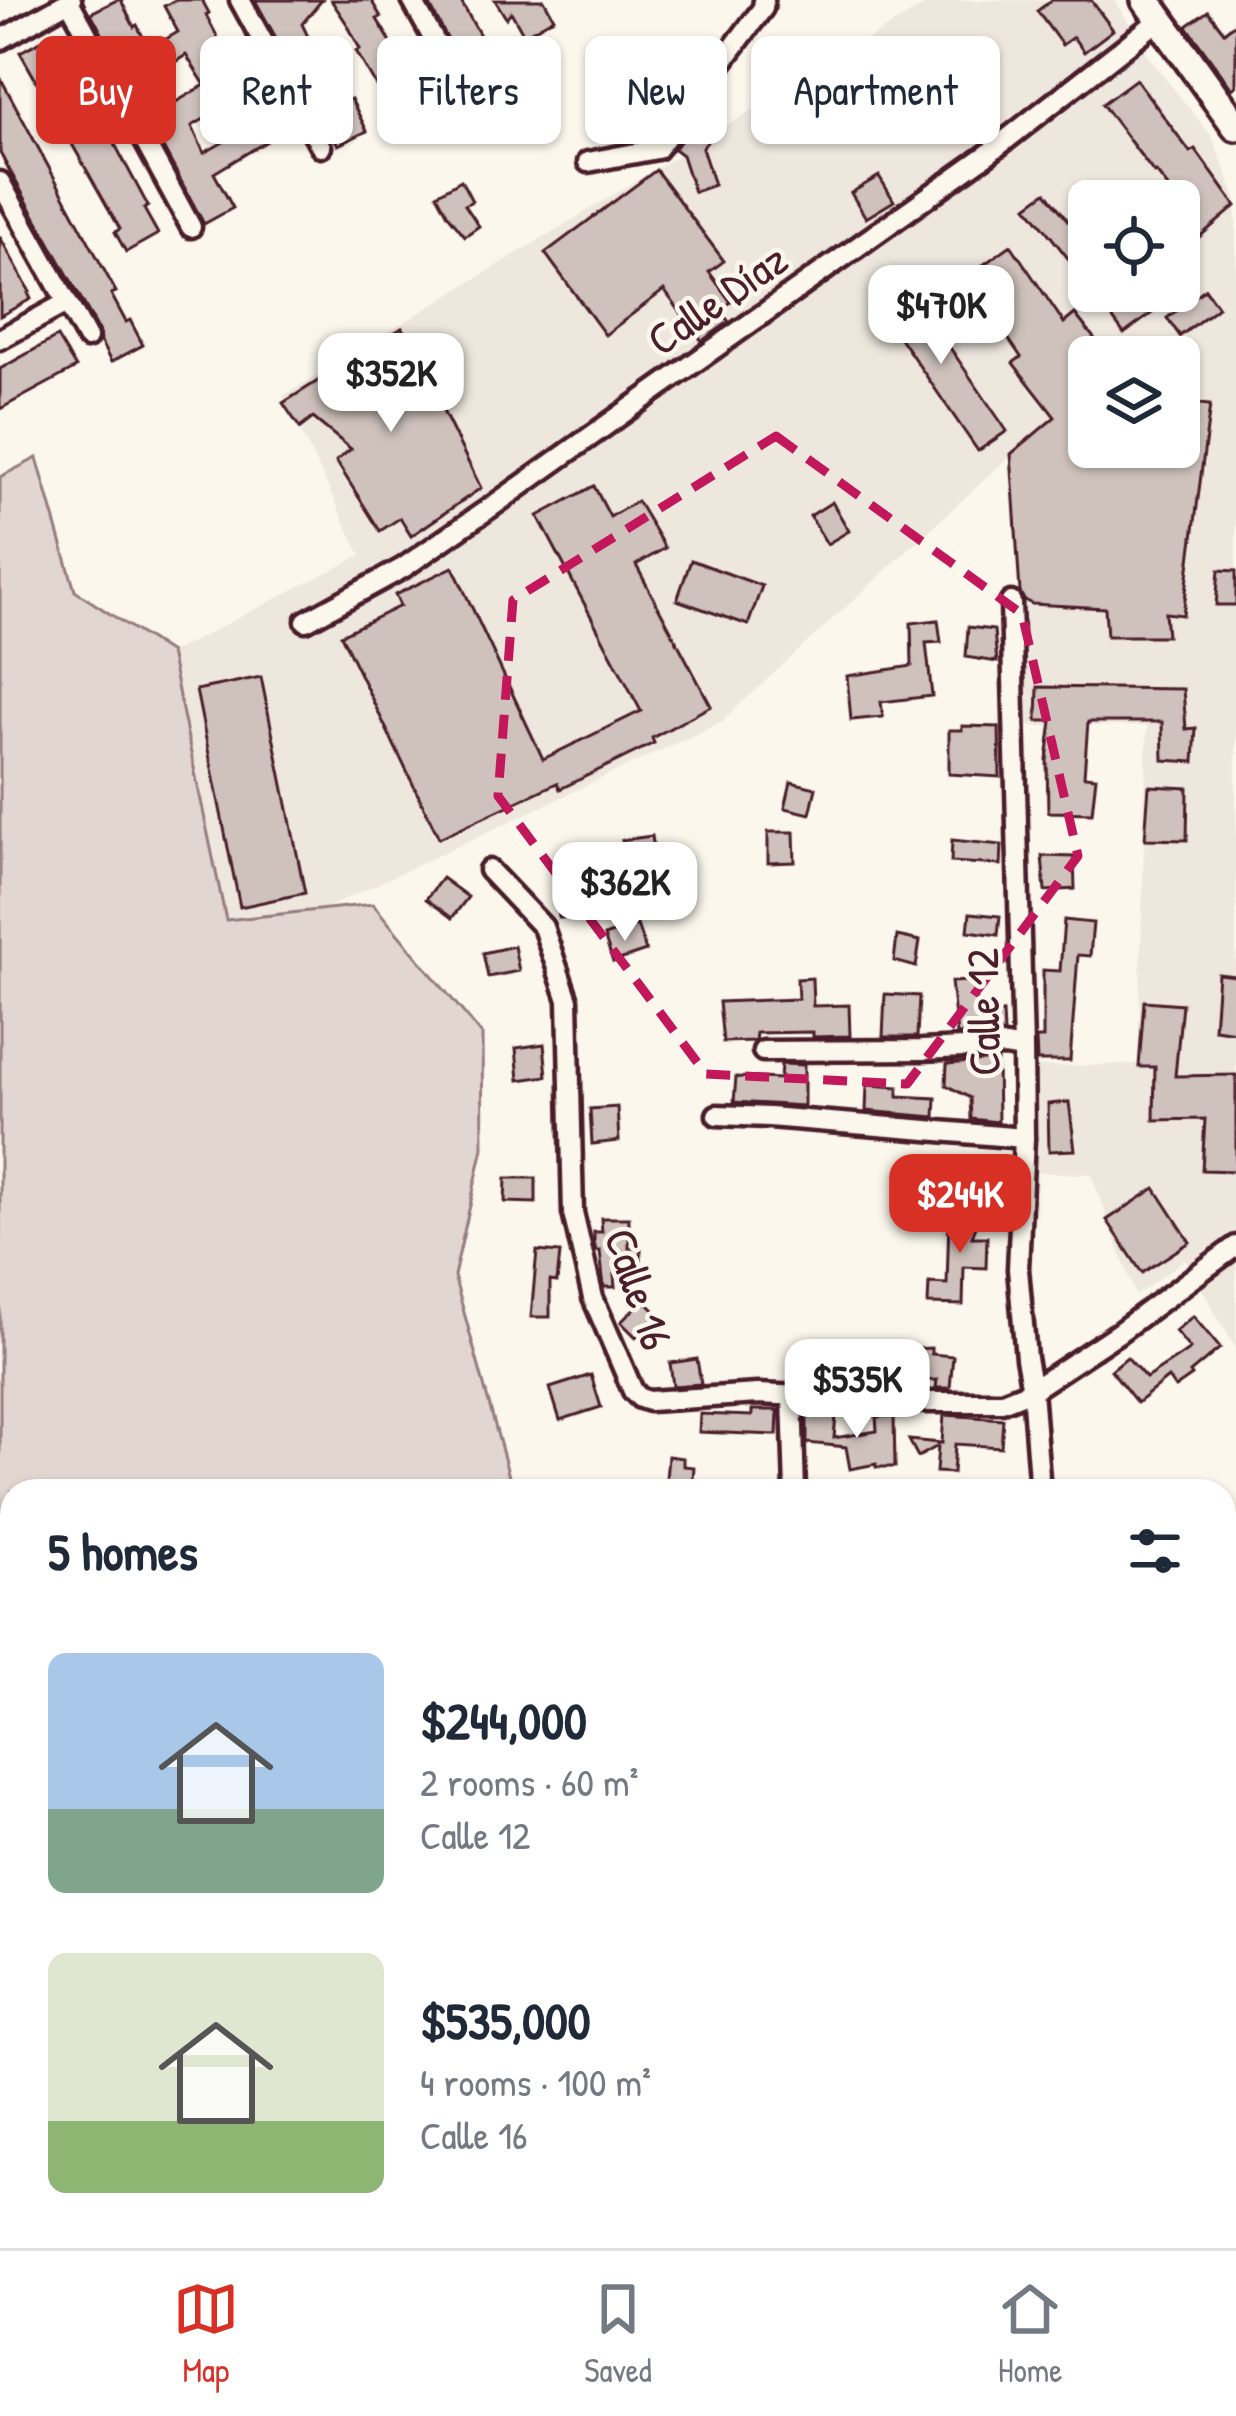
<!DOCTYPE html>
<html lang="en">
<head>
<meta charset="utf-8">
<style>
	body { margin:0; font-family:"Patrick Hand",sans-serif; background:#f6f6f7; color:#1f2937; height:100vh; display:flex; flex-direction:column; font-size:45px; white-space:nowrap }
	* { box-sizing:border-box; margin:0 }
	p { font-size:39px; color:#747a83 }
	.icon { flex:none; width:66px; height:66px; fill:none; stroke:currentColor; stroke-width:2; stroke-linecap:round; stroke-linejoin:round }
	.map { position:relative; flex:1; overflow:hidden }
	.sheet { position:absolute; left:0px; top:1479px; width:1236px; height:771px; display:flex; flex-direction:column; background:#fff; border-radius:36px 36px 0 0; box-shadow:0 3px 9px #0004 }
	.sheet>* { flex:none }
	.guide { position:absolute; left:36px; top:36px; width:1164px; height:108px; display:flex; gap:24px }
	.buttons { position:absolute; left:1068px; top:180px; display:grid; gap:24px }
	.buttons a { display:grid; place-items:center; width:132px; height:132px; border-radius:18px; background:#fff; box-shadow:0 3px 9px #0004; font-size:60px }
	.price { position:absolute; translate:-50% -102px; padding:0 27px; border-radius:24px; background:#fff; color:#222; font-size:39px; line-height:78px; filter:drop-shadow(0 3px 6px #0008) }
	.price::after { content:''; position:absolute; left:50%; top:72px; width:36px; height:27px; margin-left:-18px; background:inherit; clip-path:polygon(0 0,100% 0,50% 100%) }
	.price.current { background:#d93025; color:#fff }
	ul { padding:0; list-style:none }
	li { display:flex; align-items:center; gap:36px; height:300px; padding:0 48px }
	li span { display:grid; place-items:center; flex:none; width:336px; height:240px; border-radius:18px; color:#555 }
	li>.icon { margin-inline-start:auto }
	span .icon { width:144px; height:144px; fill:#fffc; stroke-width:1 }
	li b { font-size:51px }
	h2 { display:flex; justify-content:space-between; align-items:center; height:144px; padding:0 48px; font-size:51px }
	.tag { padding:0 42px; border-radius:18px; background:#fff; box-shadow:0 3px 9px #0004; font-size:42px; line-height:108px }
	.tag.current { background:#d93025; color:#fff }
	.tab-bar { display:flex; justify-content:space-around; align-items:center; height:168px; border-top:3px solid #e0e1e3; background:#fff; font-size:33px; color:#747a83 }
	.tab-bar a { display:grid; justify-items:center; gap:6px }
	.tab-bar .current { color:#d93025 }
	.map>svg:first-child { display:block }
	.built { fill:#eee7de; fill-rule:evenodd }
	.green { fill:#e2d7d0; stroke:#967b7e; stroke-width:3 }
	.building { fill:#cfc2bc; stroke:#4a1f2b; stroke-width:3; fill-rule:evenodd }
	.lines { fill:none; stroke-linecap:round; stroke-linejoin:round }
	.lane-casing { stroke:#4a1f2b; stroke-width:18 }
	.street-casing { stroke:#4a1f2b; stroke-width:27 }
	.secondary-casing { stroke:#4a1f2b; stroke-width:36 }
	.lane { stroke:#fbf7ec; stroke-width:9 }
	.street { stroke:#fbf7ec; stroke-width:18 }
	.secondary { stroke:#fbf7ec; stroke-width:27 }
	.marked { fill:none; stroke:#c2185b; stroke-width:9; stroke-dasharray:24 15; stroke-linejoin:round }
	.labels { text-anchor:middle; stroke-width:9; stroke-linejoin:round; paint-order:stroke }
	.street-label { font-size:45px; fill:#4a1f2b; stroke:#fbf7ec }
</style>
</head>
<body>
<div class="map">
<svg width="1236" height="2248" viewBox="0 0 1236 2248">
	<rect width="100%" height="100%" fill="#fbf7ec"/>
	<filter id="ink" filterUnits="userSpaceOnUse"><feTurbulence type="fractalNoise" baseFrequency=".00833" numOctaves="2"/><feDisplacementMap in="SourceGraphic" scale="24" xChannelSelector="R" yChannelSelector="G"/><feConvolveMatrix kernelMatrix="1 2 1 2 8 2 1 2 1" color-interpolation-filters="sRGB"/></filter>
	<g filter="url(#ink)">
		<!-- built -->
		<path class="built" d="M 933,0 L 1115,0 L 1150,59 L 1213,138 L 1236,197 L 1236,1349 L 1185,1259 L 1136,1296 L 1091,1174 L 1033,1172 L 1032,1067 L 1138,1064 L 1147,726 L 1026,726 L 1011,455 L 721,722 L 322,910 L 226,920 L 170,653 L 361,555 L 283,396 ZM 1089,201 L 1179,201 L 1179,291 L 1089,291 ZM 1089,357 L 1179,357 L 1179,447 L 1089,447 Z"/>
		<!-- green -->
		<path class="green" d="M 37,458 L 75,591 L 170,653 L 226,920 L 373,904 L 482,1035 L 483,1148 L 454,1276 L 513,1491 L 12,1491 L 12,2238 L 672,2238 L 669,2248 L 0,2248 L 0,477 Z"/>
		<!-- building -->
		<g class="building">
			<path d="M 117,0 L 121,0 L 134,27 L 137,25 L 149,49 L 178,32 L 164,6 L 175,0 L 202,0 L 209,13 L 206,15 L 219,40 L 215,43 L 258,112 L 251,117 L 267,141 L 214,173 L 233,208 L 204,224 L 91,13 ZM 186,55 L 205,85 L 176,102 L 161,71 ZM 218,111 L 234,136 L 204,153 L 192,126 Z"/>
			<path d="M 255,0 L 322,0 L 302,24 L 318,58 L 321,56 L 331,74 L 329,75 L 343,102 L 351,99 L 367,131 L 338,145 L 334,138 L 332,139 Z"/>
			<path d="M 331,0 L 371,0 L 381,17 L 377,19 L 422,93 L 390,110 L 356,51 L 360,49 L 347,24 Z"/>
			<path d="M 427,0 L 460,0 L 491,55 L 464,71 Z"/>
			<path d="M 495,0 L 544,0 L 554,18 L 524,35 L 511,12 L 506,18 Z"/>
			<path d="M 1052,0 L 1091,0 L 1113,30 L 1084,52 L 1073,37 L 1062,45 L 1037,11 Z"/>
			<path d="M 1208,11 L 1224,32 L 1236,22 L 1236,86 L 1232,89 L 1187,26 Z"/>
			<path d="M 52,35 L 110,135 L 148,206 L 144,209 L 158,234 L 126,252 L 115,232 L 120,229 L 20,52 Z"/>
			<path d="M 674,56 L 691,68 L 667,101 L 650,90 Z"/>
			<path d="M 0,77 L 116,292 L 111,294 L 126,322 L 130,320 L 143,345 L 111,362 L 100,341 L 99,331 L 0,153 Z"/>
			<path d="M 1136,79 L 1190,152 L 1195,149 L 1236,206 L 1198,238 L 1182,216 L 1187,212 L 1156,172 L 1154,173 L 1102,104 Z"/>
			<path d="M 700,117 L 716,131 L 702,148 L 714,185 L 694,192 L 682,155 L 674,149 Z"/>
			<path d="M 656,170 L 724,261 L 709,272 L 731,302 L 720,310 L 729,322 L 702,341 L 664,290 L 605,335 L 545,253 Z"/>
			<path d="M 879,176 L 894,201 L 866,218 L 851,193 Z"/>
			<path d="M 461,180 L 472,201 L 465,205 L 479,226 L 465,236 L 448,215 L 437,194 Z"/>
			<path d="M 1046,192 L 1089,248 L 1089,285 L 1027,206 Z"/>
			<path d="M 0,237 L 30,292 L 28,293 L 31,299 L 0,316 Z"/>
			<path d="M 1011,245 L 1064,323 L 1075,314 L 1109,357 L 1089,357 L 1089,447 L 1179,447 L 1179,417 L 1183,414 L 1179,402 L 1210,405 L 1183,615 L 1165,613 L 1167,636 L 1107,636 L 1105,608 L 1032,604 L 1024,600 L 1020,592 L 1011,454 L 1055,417 L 1013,363 L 1021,357 L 966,277 Z"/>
			<path d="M 905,282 L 1007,431 L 978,451 L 876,303 Z"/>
			<path d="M 1205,289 L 1218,307 L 1180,336 L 1167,318 Z"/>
			<path d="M 1093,291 L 1153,291 L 1163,305 L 1124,334 Z"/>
			<path d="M 402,328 L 481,488 L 411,536 L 400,518 L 380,531 L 336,461 L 351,449 L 313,418 L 300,428 L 283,403 Z"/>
			<path d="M 57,337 L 76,368 L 0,409 L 0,369 Z"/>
			<path d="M 594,486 L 610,517 L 637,501 L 665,548 L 636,565 L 711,706 L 652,738 L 654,743 L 560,789 L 557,783 L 439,838 L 341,635 L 400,606 L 395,595 L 453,567 L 543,759 L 641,711 L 538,516 Z"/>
			<path d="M 832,502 L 849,531 L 827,544 L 810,516 Z"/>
			<path d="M 691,560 L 762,586 L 748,625 L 677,600 Z"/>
			<path d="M 1219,570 L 1236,571 L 1236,605 L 1216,605 Z"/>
			<path d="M 938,620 L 941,642 L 926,643 L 932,696 L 881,702 L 883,717 L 851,720 L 847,676 L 912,666 L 911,623 Z"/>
			<path d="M 968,627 L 994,630 L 997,662 L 966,657 Z"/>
			<path d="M 261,677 L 305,893 L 240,907 L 196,690 Z"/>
			<path d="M 1038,687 L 1183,689 L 1186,729 L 1196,728 L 1194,762 L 1163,760 L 1162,722 L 1088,722 L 1084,776 L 1096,777 L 1092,813 L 1048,812 L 1047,760 L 1052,721 L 1037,721 Z"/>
			<path d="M 962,726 L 999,727 L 1000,777 L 949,774 L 949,730 L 962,730 Z"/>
			<path d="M 791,782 L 816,788 L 810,814 L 785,808 Z"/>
			<path d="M 1149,786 L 1188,788 L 1187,840 L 1145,839 Z"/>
			<path d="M 768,832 L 794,832 L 795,862 L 768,863 Z"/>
			<path d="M 652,836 L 656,864 L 626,868 L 622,840 Z"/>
			<path d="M 952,840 L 1002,845 L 1001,865 L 951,862 Z"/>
			<path d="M 1042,856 L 1074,857 L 1075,889 L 1045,891 Z"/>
			<path d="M 442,878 L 468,897 L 452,918 L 426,899 Z"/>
			<path d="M 596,880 L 599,914 L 559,918 L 556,884 Z"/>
			<path d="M 970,913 L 1000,916 L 998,935 L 968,931 Z"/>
			<path d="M 1064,920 L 1093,923 L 1090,956 L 1078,955 L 1070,1061 L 1037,1061 L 1036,1038 L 1043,1038 L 1043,970 L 1060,971 Z"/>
			<path d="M 637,925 L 646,951 L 613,962 L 604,936 Z"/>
			<path d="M 897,936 L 920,941 L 916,967 L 894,961 Z"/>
			<path d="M 514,946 L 519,971 L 488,977 L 483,953 Z"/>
			<path d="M 1218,974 L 1236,976 L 1236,1032 L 1214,1029 Z"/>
			<path d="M 812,978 L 813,1006 L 849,1005 L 850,1036 L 813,1037 L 813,1032 L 756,1033 L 755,1041 L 723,1042 L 719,1002 L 798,999 L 797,979 Z"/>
			<path d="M 971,981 L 980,1015 L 1003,1013 L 1004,1033 L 957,1035 L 951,982 Z"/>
			<path d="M 885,994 L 919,996 L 917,1037 L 883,1037 Z"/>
			<path d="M 1144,1001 L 1182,1004 L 1175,1076 L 1236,1075 L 1236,1171 L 1202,1170 L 1205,1119 L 1154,1120 L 1155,1067 L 1139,1067 Z"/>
			<path d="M 544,1044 L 547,1076 L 519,1080 L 516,1048 Z"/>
			<path d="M 997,1060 L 998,1122 L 971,1119 L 970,1098 L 946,1085 L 947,1064 Z"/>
			<path d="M 781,1064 L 804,1065 L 804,1106 L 734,1102 L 736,1077 L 780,1079 Z"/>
			<path d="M 867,1085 L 898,1087 L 898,1096 L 936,1098 L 935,1117 L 866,1111 Z"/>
			<path d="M 1069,1102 L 1075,1150 L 1049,1151 L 1048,1104 Z"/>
			<path d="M 617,1107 L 619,1141 L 592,1144 L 590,1109 Z"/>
			<path d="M 506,1178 L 536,1178 L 536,1203 L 505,1202 Z"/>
			<path d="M 1155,1188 L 1190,1242 L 1142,1273 L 1107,1220 Z"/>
			<path d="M 955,1203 L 981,1213 L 972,1237 L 987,1237 L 986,1268 L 964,1267 L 963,1305 L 928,1304 L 929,1283 L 947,1284 L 949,1219 Z"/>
			<path d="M 601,1218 L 629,1218 L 629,1248 L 641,1248 L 641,1275 L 614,1275 L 615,1287 L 604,1287 L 600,1251 L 596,1251 L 594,1242 L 594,1232 L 602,1232 Z"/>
			<path d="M 537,1251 L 560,1253 L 557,1282 L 550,1281 L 550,1317 L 531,1317 Z"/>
			<path d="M 641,1302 L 646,1302 L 658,1314 L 636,1337 L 621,1322 Z"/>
			<path d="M 1193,1316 L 1220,1348 L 1190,1373 L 1192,1376 L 1175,1388 L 1168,1378 L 1137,1403 L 1111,1370 L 1127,1357 L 1146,1378 L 1180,1356 L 1190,1349 L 1175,1331 Z"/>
			<path d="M 931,1348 L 931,1354 L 953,1356 L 950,1388 L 936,1388 L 937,1380 L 914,1381 L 913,1349 Z"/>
			<path d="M 697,1359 L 701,1384 L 673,1386 L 670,1363 Z"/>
			<path d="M 591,1375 L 601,1407 L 560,1420 L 550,1388 Z"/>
			<path d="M 752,1410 L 778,1410 L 777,1435 L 699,1432 L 700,1414 L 752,1416 Z"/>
			<path d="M 807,1413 L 836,1416 L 834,1438 L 877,1431 L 876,1417 L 894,1416 L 895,1467 L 876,1467 L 876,1464 L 850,1469 L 846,1447 L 807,1443 Z"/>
			<path d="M 944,1415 L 1003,1419 L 1001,1447 L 955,1444 L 953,1473 L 936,1472 L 938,1446 L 918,1457 L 909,1440 L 942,1443 Z"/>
			<path d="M 668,1456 L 683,1458 L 683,1466 L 694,1467 L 692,1491 L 665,1491 Z"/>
		</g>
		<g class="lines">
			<defs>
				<g id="lane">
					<path d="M 1224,1985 L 1236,1984"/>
					<path d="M 1058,2248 L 1059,2238"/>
				</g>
				<g id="street">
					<path d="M 240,0 L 321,147"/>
					<path d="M 412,0 L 451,71"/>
					<path d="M 69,1 L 191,227"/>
					<path d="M 0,40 L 71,0"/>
					<path d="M 588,162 L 657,149 L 763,8 L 764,0"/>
					<path d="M 0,182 L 87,338"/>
					<path d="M 0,339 L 66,303"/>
					<path d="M 1011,602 L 1023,1049 L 1024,1138 L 1018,1269 L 1026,1358 L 1032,1390 L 1040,1491"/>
					<path d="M 306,621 L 403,568 L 494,505 L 988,154 L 1159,20"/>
					<path d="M 489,870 L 543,927 L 568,1000 L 573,1213 L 593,1298 L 633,1391 L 640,1398 L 649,1401 L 758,1394 L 930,1402 L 1002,1402 L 1032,1390 L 1118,1333 L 1236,1246"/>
					<path d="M 763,1051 L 922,1050 L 1005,1046 L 1023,1049"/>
					<path d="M 717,1115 L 769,1117 L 1024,1138"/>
					<path d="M 792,1396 L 795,1491"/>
					<path d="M 1018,2238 L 1027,2238"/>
					<path d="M 1112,2238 L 1120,2248"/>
					<path d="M 825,2248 L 826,2238"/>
				</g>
				<path id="secondary" d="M 1146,0 L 1236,126"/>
			</defs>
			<!-- lane casing -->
			<use href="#lane" class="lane-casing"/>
			<!-- street casing -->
			<use href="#street" class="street-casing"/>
			<!-- secondary casing -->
			<use href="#secondary" class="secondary-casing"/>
			<!-- lane -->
			<use href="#lane" class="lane"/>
			<!-- street -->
			<use href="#street" class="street"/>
			<!-- secondary -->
			<use href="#secondary" class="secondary"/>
		</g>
	</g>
	<!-- marked area -->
	<path class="marked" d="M 776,436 L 1022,614 L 1078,856 L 907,1084 L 706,1074 L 498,796 L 513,600 Z"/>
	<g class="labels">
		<!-- street labels -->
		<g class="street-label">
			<text transform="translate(717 299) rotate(-35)" y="16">Calle Díaz</text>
			<text transform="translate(983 1012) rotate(-91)" y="16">Calle 12</text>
			<text transform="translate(639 1289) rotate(71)" y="16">Calle 16</text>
		</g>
	</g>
</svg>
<div class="buttons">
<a><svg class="icon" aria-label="locate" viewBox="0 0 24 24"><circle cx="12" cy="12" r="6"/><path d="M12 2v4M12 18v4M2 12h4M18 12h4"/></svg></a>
<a><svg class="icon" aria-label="layers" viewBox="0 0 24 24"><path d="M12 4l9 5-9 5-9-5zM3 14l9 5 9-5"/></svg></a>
</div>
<b class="price" style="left:941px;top:367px">$470K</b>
<b class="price" style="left:391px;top:435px">$352K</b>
<b class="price" style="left:625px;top:944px">$362K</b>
<b class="price current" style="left:960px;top:1256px">$244K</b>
<b class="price" style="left:857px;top:1441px">$535K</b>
<div class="guide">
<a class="tag current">Buy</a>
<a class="tag">Rent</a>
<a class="tag">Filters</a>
<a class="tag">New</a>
<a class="tag">Apartment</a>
</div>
<section class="sheet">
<h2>5 homes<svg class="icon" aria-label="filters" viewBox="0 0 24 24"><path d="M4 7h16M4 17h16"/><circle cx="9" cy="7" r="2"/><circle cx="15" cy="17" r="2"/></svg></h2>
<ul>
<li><span style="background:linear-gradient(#a9c7e8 65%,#7fa58c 0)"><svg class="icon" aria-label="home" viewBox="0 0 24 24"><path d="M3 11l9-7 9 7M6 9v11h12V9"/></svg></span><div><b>$244,000</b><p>2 rooms · 60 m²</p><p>Calle 12</p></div></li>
<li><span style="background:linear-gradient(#dfe7d0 70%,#8fb573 0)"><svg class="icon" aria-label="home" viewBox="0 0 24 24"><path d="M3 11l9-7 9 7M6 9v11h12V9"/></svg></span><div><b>$535,000</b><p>4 rooms · 100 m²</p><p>Calle 16</p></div></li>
</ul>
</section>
</div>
<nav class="tab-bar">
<a class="current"><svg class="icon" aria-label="map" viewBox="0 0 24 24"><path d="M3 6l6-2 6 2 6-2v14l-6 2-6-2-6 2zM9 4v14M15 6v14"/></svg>Map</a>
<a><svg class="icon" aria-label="saved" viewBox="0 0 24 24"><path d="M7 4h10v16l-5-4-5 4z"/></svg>Saved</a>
<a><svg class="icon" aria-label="home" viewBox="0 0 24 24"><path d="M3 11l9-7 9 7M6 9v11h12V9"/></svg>Home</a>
</nav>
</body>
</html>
